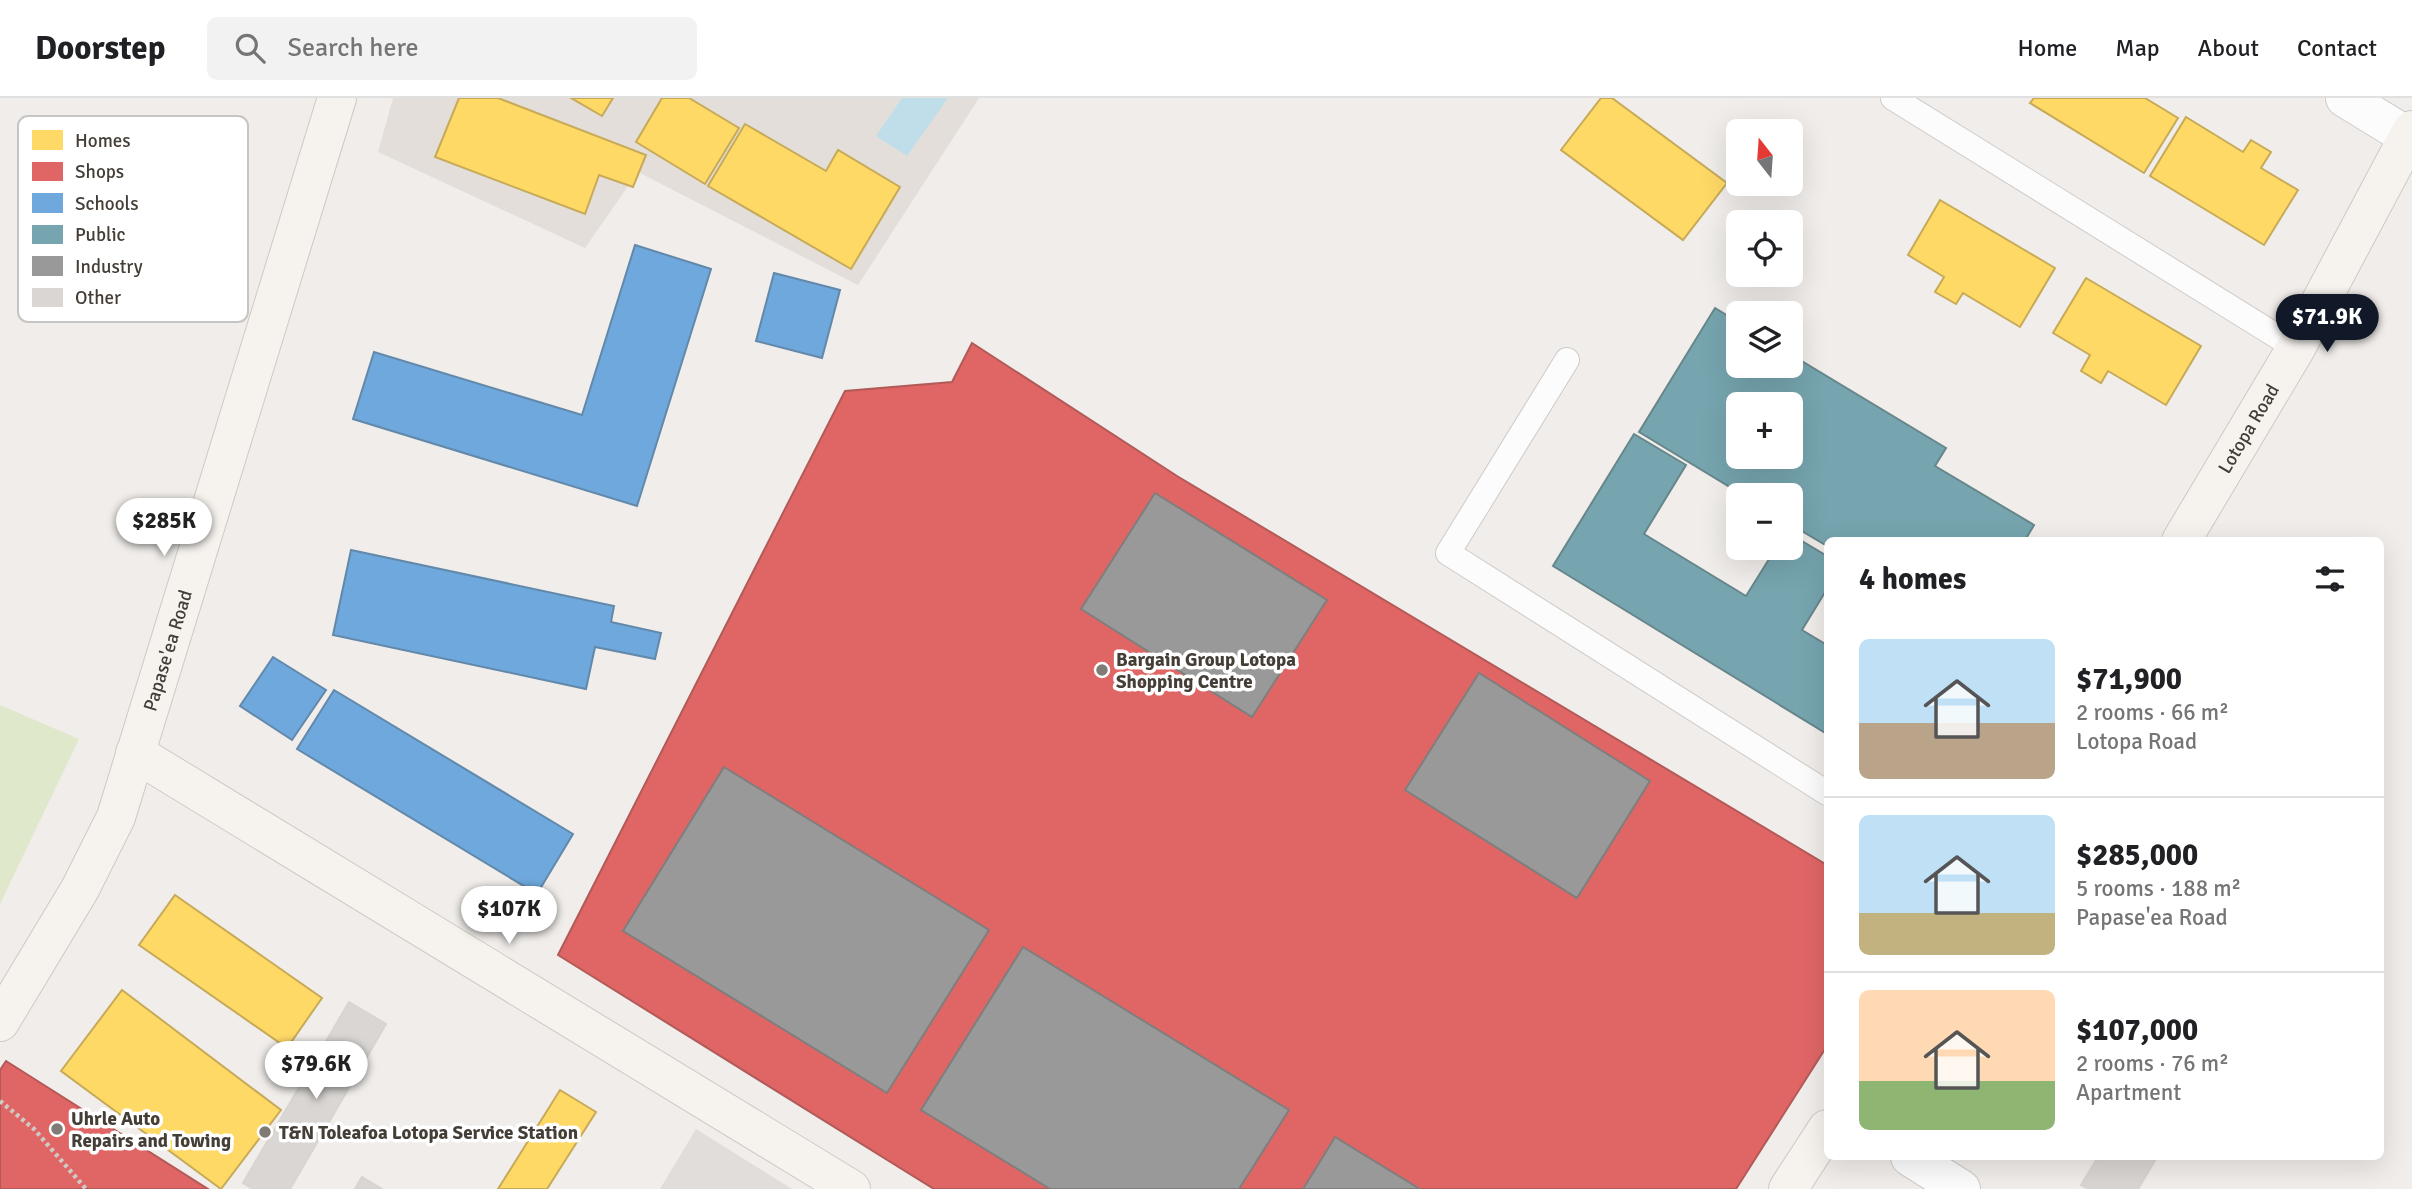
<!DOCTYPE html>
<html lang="en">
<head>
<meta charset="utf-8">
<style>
	body { margin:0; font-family:Signika,sans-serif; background:#f2f2f2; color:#202124; height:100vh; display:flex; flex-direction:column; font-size:26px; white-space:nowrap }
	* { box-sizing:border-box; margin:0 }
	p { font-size:23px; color:#757577 }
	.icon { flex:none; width:38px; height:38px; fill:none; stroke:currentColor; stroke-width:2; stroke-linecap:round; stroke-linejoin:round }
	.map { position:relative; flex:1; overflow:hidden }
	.details { position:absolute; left:1824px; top:439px; width:560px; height:623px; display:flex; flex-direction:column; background:#fff; border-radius:10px; box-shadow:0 7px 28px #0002 }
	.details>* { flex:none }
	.needle { width:46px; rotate:343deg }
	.buttons { position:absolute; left:1726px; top:21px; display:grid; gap:14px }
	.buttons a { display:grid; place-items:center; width:77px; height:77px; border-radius:10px; background:#fff; box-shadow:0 7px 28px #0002; font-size:35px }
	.price { position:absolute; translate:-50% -60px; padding:0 16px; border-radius:24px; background:#fff; color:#222; font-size:23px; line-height:46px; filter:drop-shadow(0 2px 4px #0008) }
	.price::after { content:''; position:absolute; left:50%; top:42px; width:21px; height:16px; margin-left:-10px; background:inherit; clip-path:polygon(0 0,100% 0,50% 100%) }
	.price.current { background:#111827; color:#fff }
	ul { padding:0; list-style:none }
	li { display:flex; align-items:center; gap:21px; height:175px; padding:0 35px }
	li+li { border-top:2px solid #e0e0e0 }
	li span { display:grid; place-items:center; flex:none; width:196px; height:140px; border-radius:10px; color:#555 }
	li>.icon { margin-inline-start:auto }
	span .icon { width:84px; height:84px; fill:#fffc; stroke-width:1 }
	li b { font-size:30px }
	h2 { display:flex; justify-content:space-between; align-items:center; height:84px; padding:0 35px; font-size:30px }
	header { display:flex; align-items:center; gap:42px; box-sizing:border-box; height:98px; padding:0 35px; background:#fff; border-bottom:2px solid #e0e0e0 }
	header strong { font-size:33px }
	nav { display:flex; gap:38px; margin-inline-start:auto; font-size:24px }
	.search { width:490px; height:63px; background:#f2f2f2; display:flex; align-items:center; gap:18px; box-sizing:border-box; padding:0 24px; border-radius:10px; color:#757577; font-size:26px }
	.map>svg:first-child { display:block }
	.residential { fill:#e3ded9 }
	.industrial { fill:#e1ddda }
	.green { fill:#e0e8cc }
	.water { fill:#bfdeea }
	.homes { fill:#ffd966; stroke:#c7aa58; stroke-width:2 }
	.shops { fill:#e06666; stroke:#b25a58; stroke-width:2 }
	.schools { fill:#6fa8dc; stroke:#6288aa; stroke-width:2 }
	.public { fill:#76a5af; stroke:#67868b; stroke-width:2; fill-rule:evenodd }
	.industry { fill:#999; stroke:#807e7c; stroke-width:2 }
	.building { fill:#d9d6d3; stroke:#d8d4d0; stroke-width:2 }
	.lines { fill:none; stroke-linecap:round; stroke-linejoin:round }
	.lane-casing { stroke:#cecbc8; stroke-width:26 }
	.street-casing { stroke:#cecbc8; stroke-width:40 }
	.secondary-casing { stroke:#cec9c2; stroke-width:40 }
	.path { stroke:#cecbc7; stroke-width:4.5; stroke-dasharray:3.5 3.5; stroke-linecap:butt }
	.lane { stroke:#fdfcfc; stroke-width:24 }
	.street { stroke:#fdfcfc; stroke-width:38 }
	.secondary { stroke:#f6f3ef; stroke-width:38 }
	.poi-dot { fill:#817b76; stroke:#fff; stroke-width:2.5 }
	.labels { text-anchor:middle; stroke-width:7; stroke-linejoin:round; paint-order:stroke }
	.street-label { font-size:19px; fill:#453e37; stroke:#fff }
	.poi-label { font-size:19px; font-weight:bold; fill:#453e37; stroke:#fff; text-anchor:start }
	.key { fill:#fff; stroke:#c7c5c3; stroke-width:2 }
	.key-label { font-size:19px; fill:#453e37 }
</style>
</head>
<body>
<header>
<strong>Doorstep</strong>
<div class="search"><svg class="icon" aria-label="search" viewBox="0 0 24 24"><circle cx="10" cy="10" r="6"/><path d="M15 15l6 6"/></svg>Search here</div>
<nav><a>Home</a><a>Map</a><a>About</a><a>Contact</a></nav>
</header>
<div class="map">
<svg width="2412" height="1091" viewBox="0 0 2412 1091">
	<rect width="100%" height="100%" fill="#f0edea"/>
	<!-- residential -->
	<path class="residential" d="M 393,0 L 979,0 L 858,187 L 638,74 L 585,150 L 378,54 Z"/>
	<!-- industrial -->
	<path class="industrial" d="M 696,1031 L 792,1091 L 660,1091 Z"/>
	<!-- green -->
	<path class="green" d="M 0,607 L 79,641 L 0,806 Z"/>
	<!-- water -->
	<path class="water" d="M 902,0 L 948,0 L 907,58 L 876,38 Z"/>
	<!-- homes -->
	<g class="homes">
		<path d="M 459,0 L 498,0 L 646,57 L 633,89 L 599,77 L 585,116 L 435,59 Z"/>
		<path d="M 571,0 L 613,0 L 602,18 Z"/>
		<path d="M 662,0 L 689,0 L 739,30 L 705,86 L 636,44 Z"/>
		<path d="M 1601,0 L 1612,0 L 1727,85 L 1683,142 L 1561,52 Z"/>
		<path d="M 2034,0 L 2145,0 L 2178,20 L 2144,75 L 2030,5 Z"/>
		<path d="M 2186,19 L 2243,54 L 2251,42 L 2271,54 L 2261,70 L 2298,92 L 2264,147 L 2150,78 Z"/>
		<path d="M 745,26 L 826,73 L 838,52 L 900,89 L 851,171 L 708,88 Z"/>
		<path d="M 1940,102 L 2055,170 L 2020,229 L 1963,195 L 1956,206 L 1935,194 L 1944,179 L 1908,157 Z"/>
		<path d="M 2086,180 L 2201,248 L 2166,307 L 2108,273 L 2101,285 L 2081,273 L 2090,257 L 2053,235 Z"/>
		<path d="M 175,797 L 322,900 L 287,950 L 139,847 Z"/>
		<path d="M 122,892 L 281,1012 L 221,1091 L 61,973 Z"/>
		<path d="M 560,992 L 596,1014 L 547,1091 L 498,1091 Z"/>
	</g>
	<!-- shops -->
	<g class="shops">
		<path d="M 972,245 L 1177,378 L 1827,767 L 1827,948 L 1736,1091 L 934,1091 L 558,857 L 845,293 L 952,284 Z"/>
		<path d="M 6,963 L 208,1091 L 0,1091 L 0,972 Z"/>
	</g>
	<!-- schools -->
	<g class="schools">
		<path d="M 635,147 L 711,171 L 637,408 L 353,321 L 374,254 L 582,317 Z"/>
		<path d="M 774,175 L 840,192 L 822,260 L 756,243 Z"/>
		<path d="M 351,452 L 614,508 L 611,524 L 661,535 L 655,561 L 595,549 L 586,591 L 333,537 Z"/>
		<path d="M 273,559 L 326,592 L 292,642 L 240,608 Z"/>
		<path d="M 334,592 L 573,736 L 537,796 L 297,651 Z"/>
	</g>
	<!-- public -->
	<g class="public">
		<path d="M 1715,210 L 1738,224 L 1738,268 L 1790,268 L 1790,256 L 1946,350 L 1935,368 L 2034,427 L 2027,439 L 2033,443 L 1827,443 L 1827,448 L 1790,426 L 1790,397 L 1743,397 L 1639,334 ZM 1738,306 L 1790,306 L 1790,359 L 1738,359 Z"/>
		<path d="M 1634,336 L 1686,367 L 1644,436 L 1746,498 L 1776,450 L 1790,450 L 1790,436 L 1827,458 L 1827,491 L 1802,532 L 1827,547 L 1827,636 L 1553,468 Z"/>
	</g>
	<!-- industry -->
	<g class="industry">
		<path d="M 1155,395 L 1327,502 L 1252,619 L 1081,511 Z"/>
		<path d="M 1479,575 L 1650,683 L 1577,800 L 1405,692 Z"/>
		<path d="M 724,669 L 989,832 L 887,995 L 623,833 Z"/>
		<path d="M 1023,849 L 1289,1012 L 1239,1091 L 1050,1091 L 921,1012 Z"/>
		<path d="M 1335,1039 L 1420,1091 L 1303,1091 Z"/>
	</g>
	<!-- building -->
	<g class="building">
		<path d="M 349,904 L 386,926 L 290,1091 L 253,1091 L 243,1085 Z"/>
		<path d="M 2098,1059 L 2157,1059 L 2138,1091 L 2089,1091 L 2081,1087 Z"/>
		<path d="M 362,1079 L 382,1091 L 355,1091 Z"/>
	</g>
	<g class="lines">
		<defs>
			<g id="lane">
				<path d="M 1893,0 L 2296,250"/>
				<path d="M 1567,262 L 1448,455 L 1827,695"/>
			</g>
			<g id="street">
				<path d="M 2345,0 L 2412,41"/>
				<path d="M 1910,1059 L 1961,1091"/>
			</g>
			<g id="secondary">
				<path id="s1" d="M 2181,443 L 2296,250 L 2412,32"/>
				<path d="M 135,655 L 851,1091"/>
				<path id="s2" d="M 0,924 L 80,791 L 116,719 L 337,0"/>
				<path d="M 1788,1091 L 1827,1031"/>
			</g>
		</defs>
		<!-- lane casing -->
		<use href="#lane" class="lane-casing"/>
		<!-- street casing -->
		<use href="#street" class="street-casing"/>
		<!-- secondary casing -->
		<use href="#secondary" class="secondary-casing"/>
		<!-- path -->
		<path class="path" d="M 0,1003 L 34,1031 L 86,1091"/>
		<!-- lane -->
		<use href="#lane" class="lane"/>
		<!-- street -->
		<use href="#street" class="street"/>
		<!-- secondary -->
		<use href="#secondary" class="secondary"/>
	</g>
	<!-- markers -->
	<g class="poi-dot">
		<circle cx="1102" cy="572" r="7"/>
		<circle cx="57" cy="1031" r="7"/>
		<circle cx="265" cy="1034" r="7"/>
	</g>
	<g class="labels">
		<!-- street labels -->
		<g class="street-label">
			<text dy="7" stroke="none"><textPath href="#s1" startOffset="131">Lotopa Road</textPath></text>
			<text dy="7" stroke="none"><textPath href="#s2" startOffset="410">Papase'ea Road</textPath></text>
		</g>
		<!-- poi labels -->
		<g class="poi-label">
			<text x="1116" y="568">Bargain Group Lotopa<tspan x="1116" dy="22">Shopping Centre</tspan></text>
			<text x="71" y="1027">Uhrle Auto<tspan x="71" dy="22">Repairs and Towing</tspan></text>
			<text x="279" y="1041">T&amp;N Toleafoa Lotopa Service Station</text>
		</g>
	</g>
	<!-- legend -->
	<rect x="18" y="18" width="230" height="206" rx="10" class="key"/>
	<rect x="32" y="32" width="31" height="20" fill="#ffd966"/>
	<rect x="32" y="64" width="31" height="19" fill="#e06666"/>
	<rect x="32" y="95" width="31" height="20" fill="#6fa8dc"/>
	<rect x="32" y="127" width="31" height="19" fill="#76a5af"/>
	<rect x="32" y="158" width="31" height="20" fill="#999"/>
	<rect x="32" y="190" width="31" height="19" fill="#d9d6d3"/>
	<g class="key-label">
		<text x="75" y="49">Homes</text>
		<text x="75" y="80">Shops</text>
		<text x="75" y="112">Schools</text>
		<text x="75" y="143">Public</text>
		<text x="75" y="175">Industry</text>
		<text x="75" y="206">Other</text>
	</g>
</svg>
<div class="buttons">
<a><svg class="needle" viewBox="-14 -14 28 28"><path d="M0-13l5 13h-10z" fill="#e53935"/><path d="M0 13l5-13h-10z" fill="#757577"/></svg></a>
<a><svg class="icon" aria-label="locate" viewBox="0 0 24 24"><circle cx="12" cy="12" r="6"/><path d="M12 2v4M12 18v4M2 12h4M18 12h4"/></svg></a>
<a><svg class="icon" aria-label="layers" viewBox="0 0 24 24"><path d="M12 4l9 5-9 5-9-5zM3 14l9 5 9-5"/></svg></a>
<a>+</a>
<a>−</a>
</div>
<b class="price current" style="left:2327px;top:256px">$71.9K</b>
<b class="price" style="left:164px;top:460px">$285K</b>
<b class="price" style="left:509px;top:848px">$107K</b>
<b class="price" style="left:316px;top:1003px">$79.6K</b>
<section class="details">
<h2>4 homes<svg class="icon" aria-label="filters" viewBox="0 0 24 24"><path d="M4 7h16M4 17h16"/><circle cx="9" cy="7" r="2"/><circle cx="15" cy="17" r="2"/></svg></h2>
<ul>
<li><span style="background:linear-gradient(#bfe0f5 60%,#b9a48a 0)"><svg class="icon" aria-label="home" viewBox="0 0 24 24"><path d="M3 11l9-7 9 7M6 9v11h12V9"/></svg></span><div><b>$71,900</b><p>2 rooms · 66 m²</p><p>Lotopa Road</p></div></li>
<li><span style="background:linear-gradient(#bfe0f5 70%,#c2b280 0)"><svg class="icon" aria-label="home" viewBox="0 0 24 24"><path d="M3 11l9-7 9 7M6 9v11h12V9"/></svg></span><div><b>$285,000</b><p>5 rooms · 188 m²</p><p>Papase'ea Road</p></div></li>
<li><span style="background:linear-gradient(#ffd9b3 65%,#8fb573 0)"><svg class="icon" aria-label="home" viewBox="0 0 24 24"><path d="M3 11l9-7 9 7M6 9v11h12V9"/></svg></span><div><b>$107,000</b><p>2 rooms · 76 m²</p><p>Apartment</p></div></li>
</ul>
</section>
</div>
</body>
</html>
